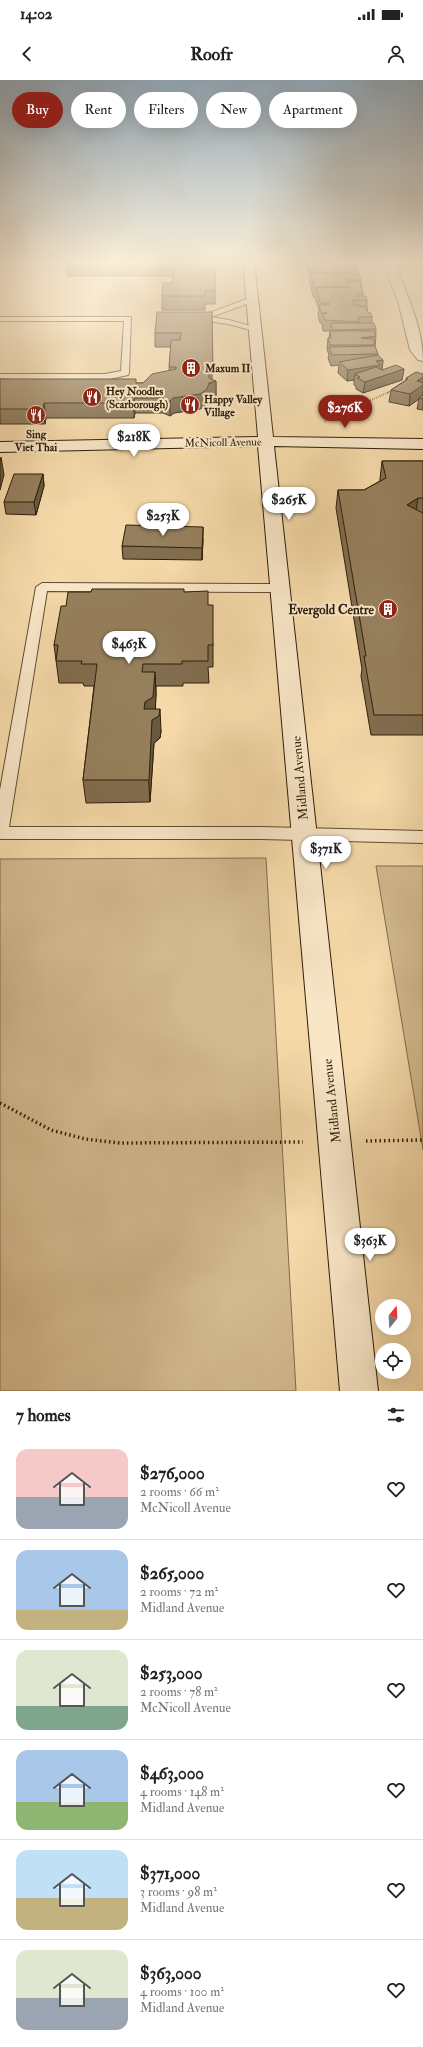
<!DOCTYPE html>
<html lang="en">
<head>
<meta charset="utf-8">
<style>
	body { margin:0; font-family:"IM FELL Double Pica",serif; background:#f6f6f6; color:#222; height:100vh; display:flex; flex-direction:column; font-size:15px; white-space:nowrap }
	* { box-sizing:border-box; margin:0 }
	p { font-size:13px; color:#767676 }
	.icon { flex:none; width:22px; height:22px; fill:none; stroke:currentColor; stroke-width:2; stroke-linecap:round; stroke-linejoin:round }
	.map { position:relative; height:1311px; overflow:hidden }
	.side { display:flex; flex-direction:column; background:#fff; flex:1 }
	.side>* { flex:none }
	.guide { position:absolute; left:12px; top:12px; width:399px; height:36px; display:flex; gap:8px }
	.needle { width:26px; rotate:18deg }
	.fabs { position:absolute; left:375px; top:1219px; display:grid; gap:8px }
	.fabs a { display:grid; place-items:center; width:36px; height:36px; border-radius:50%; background:#fff; box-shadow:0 4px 16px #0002; font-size:20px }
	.price { position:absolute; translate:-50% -34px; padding:0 9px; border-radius:14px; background:#fff; color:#222; font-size:13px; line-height:26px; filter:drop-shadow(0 1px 2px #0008) }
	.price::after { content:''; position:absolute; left:50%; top:24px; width:12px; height:9px; margin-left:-6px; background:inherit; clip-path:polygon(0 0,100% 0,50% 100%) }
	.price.on { background:#8f2418; color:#fff }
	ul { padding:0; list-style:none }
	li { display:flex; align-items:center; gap:12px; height:100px; padding:0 16px }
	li+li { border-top:1px solid #e0e0e0 }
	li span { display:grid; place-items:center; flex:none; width:112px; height:80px; border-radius:12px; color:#555 }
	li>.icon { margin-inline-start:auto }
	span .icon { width:48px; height:48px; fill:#fffc; stroke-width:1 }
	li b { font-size:17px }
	h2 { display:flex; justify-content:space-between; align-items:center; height:48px; padding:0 16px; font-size:17px }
	.tag { padding:0 14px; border-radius:18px; background:#fff; box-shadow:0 4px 16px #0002; font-size:14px; line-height:36px }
	.tag.on { background:#8f2418; color:#fff }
	.status { display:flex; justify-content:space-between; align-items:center; height:28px; padding:0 20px; background:#fff; direction:ltr }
	.status svg { height:11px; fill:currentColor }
	header { display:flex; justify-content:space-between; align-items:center; height:52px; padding:0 16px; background:#fff; font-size:18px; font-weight:800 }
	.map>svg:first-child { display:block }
	.green { fill:#d3b98e; stroke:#816c4c }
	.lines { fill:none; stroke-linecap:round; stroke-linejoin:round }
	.service-casing { stroke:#604d31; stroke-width:2 }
	.minor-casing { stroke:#604d31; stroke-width:2 }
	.secondary-casing { stroke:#2f1e09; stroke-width:2 }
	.path-far2 { stroke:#2f1e09; stroke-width:1.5; stroke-dasharray:0.5 1; stroke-linecap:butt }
	.path-far1 { stroke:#2f1e09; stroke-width:2; stroke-dasharray:0.5 1.5; stroke-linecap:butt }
	.path { stroke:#2f1e09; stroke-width:3.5; stroke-dasharray:1.5 3; stroke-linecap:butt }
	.service { fill:#f8e6c7; fill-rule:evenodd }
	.minor { fill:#f8e6c7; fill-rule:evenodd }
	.secondary { fill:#f8e6c7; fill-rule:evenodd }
	.wall { fill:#816d4f; stroke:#2f1e09 }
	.shaded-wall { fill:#695940; stroke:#2f1e09 }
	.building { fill:#967f5c; stroke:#2f1e09 }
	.labels { text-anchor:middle; stroke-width:4; stroke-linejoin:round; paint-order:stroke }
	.far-poi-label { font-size:11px; font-weight:bold; fill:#2f1e09; stroke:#f8e6c7; text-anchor:start }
	.far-street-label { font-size:11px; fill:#2f1e09; stroke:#f8e6c7 }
	.poi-label { font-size:13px; font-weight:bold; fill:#2f1e09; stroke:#f8e6c7; text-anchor:end }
	.street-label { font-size:13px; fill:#2f1e09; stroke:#f8e6c7 }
</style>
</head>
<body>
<div class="status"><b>14:02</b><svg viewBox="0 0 49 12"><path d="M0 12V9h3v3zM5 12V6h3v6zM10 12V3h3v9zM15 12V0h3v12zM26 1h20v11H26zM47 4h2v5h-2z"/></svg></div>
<header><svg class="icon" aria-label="back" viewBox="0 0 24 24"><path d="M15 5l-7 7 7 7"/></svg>Roofr<svg class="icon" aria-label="person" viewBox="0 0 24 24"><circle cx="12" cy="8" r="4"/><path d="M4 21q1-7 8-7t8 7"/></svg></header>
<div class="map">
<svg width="423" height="1311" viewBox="0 0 423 1311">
	<rect width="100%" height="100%" fill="#f5d9a9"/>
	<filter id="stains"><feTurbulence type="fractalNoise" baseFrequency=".005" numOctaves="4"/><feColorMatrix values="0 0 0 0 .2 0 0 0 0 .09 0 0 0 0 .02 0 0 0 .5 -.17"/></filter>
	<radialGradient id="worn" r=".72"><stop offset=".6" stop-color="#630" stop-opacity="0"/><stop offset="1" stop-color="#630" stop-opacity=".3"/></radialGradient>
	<!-- green -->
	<g class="green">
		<path d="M 266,778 L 296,1311 L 0,1311 L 0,779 Z"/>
		<path d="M 376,786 L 423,786 L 423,1070 Z"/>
	</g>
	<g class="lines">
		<defs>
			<g id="service">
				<path d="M 252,217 L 255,217 L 255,221 L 211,237 L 229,240 L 258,248 L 258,252 L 228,244 L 200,240 L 196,238 Z"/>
				<path d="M 0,237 L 131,237 L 129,293 L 128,295 L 105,300 L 0,300 L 0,294 L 105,294 L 121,291 L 124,241 L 0,241 Z"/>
				<path d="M 42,503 L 280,504 L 286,508 L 280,512 L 47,511 L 9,747 L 261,747 L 423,751 L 423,763 L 261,759 L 0,759 L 0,710 L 36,507 Z"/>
			</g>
			<path id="minor" d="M 382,181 L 394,181 C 406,212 423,247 423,281 L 418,280 L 410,270 L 398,221 Z"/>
			<path id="secondary" d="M 243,181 L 254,181 L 273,357 L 423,359 L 423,369 L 274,366 L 378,1311 L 340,1311 L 258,366 L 0,372 L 0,362 L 258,357 Z"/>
		</defs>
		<!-- service casing -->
		<use href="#service" class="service-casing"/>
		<!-- minor casing -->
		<use href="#minor" class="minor-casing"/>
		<!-- secondary casing -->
		<use href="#secondary" class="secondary-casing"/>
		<!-- path-far2 -->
		<path class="path-far2" d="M 387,313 L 393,310"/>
		<!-- path-far1 -->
		<path class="path-far1" d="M 325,341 L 389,312"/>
		<!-- path -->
		<g class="path">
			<path d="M 0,1023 L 51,1050 L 85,1059 L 120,1063 L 303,1062"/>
			<path d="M 366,1061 L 423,1060"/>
		</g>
		<!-- service -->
		<use href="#service" class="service"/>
		<!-- minor -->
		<use href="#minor" class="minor"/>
		<!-- secondary -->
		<use href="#secondary" class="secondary"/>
	</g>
	<!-- wall -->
	<g class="wall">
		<path d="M 215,181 L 215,224 L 205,224 L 205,230 L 162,230 L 162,216 L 172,203 L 173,196 L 67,196 L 66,183 Z"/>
		<path d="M 306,181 L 355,181 L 357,190 L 357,194 L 361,200 L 361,203 L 363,213 L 363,216 L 367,220 L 367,227 L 368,233 L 372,237 L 372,243 L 376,249 L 375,267 L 378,274 L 378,275 L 383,280 L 382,290 L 404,289 L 402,300 L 363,313 L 356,309 L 356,306 L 354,305 L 354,300 L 347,301 L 338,293 L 339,285 L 331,286 L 328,278 L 329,275 L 327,269 L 328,258 L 329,258 L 330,251 L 323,251 L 322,243 L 320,243 L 318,235 L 319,230 L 315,217 L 313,217 L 310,201 Z"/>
		<path d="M 212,232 L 212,300 L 216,301 L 216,316 L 209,318 L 207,324 L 200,329 L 174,333 L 170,336 L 163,333 L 135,333 L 134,338 L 46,338 L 45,344 L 0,344 L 0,299 L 136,303 L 143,303 L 169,291 L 171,267 L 155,267 L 155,253 Z"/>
		<path d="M 423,294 L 423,330 L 417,329 L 419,319 L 409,326 L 389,322 L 391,310 L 406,300 L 406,298 Z"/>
		<path d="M 382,381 L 423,381 L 423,655 L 371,655 L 361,596 L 362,589 L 336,428 L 338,410 L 364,410 L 380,401 L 380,399 Z"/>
		<path d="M 43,394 L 44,406 L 36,435 L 6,434 L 4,422 Z"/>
		<path d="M 203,459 L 202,480 L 123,479 L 122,466 Z"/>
		<path d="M 184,512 L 208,525 L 213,565 L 213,587 L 208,587 L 209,603 L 183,603 L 183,606 L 156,606 L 156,614 L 155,629 L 161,651 L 160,658 L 154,663 L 150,722 L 86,723 L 83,700 L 94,606 L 84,606 L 83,603 L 59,603 L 54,565 L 66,526 Z"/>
	</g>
	<!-- shaded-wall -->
	<g class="shaded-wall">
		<path d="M 376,256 L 375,265 L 361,258 Z"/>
		<path d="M 383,280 L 382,291 L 360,297 L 355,294 L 354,300 L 347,301 L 348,290 L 376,281 Z"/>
		<path d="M 404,289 L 402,300 L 363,313 L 365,302 Z"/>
		<path d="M 423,297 L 423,316 L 419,318 L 419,319 L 409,326 L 410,314 L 417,301 Z"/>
		<path d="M 216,301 L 216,316 L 209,318 L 207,324 L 200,329 L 174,333 L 170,336 L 170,321 L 173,318 Z"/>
		<path d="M 134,318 L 135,333 L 134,338 Z"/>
		<path d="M 44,323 L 46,338 L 45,344 L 43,329 Z"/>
		<path d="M 1,377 L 4,395 L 0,410 L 0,382 Z"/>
		<path d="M 43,394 L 44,406 L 36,435 L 34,422 Z"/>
		<path d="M 418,418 L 415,437 L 407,425 Z"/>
		<path d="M 203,447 L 203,459 L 202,480 L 202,468 Z"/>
		<path d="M 155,592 L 156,614 L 155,639 L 160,629 L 161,651 L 160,658 L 154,663 L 150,722 L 144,629 L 145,622 Z"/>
	</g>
	<!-- building -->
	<g class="building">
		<path d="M 67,181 L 215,181 L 215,211 L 205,211 L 205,216 L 162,216 L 163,203 L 172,203 L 174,183 L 66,183 Z"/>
		<path d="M 308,181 L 355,181 L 357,190 L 348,190 L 348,192 L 310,192 Z"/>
		<path d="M 311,193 L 359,194 L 361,200 L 346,200 L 347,202 L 360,202 L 363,213 L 357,213 L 358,215 L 355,216 L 366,216 L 367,220 L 353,220 L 354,225 L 366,227 L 368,233 L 371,233 L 372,237 L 358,237 L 359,242 L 324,240 L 323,234 L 327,233 L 321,233 L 319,225 L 329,225 L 329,223 L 320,223 L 316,208 L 349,207 L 314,207 Z"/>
		<path d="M 157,232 L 212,232 L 213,289 L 209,289 L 209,298 L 216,301 L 209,303 L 207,309 L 200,314 L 173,318 L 170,321 L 162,318 L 134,318 L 134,323 L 44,323 L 43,329 L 0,329 L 0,299 L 136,299 L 136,303 L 143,303 L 152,294 L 176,289 L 176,287 L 169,287 L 171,260 L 180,260 L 181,253 L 155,253 Z"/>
		<path d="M 331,243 L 374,243 L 376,249 L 332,250 Z"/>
		<path d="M 330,251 L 374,251 L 376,256 L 361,258 L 373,259 L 375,265 L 330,265 L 328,258 L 331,258 Z"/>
		<path d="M 375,266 L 378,274 L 332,275 L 329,267 Z"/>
		<path d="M 378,275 L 383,280 L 376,281 L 380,285 L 348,290 L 339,282 Z"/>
		<path d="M 396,285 L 404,289 L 365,302 L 357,298 L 360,297 L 355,294 L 376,287 L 382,290 Z"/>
		<path d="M 416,292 L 423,294 L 423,297 L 417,301 L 423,303 L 423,305 L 410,314 L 391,310 L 408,299 L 406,298 Z"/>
		<path d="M 423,314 L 423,319 L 419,318 Z"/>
		<path d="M 382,381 L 423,381 L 423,418 L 418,418 L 407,425 L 423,433 L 423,635 L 374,635 L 364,576 L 366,576 L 338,410 L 364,410 L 386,398 Z"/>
		<path d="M 14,394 L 43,394 L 34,422 L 4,422 Z"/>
		<path d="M 126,445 L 203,447 L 202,468 L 122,466 Z"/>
		<path d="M 92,509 L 184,509 L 184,512 L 208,511 L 208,525 L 213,525 L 213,565 L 208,565 L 208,581 L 182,581 L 182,584 L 143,584 L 142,592 L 155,592 L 153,617 L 145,622 L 144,629 L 160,629 L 159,636 L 152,640 L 149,700 L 83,700 L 97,584 L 81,584 L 82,581 L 56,581 L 58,565 L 54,565 L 61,526 L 66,526 L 68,512 L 91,512 Z"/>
	</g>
	<!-- sky -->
	<linearGradient id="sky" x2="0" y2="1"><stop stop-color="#92a9b9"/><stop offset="0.5" stop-color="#faeed8"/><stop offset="1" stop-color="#faeed8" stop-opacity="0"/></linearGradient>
	<rect width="423" height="364" fill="url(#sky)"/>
	<!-- icons -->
	<defs>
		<symbol id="building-disc" viewBox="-11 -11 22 22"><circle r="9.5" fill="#8f2418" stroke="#f8e6c7"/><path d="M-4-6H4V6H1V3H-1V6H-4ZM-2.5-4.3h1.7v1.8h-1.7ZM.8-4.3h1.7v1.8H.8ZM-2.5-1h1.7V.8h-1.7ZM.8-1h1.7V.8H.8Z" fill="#fff"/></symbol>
		<symbol id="restaurant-disc" viewBox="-11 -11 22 22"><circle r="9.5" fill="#8f2418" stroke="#f8e6c7"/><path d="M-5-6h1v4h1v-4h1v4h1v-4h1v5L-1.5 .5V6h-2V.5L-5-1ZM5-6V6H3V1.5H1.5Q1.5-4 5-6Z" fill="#fff"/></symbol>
	</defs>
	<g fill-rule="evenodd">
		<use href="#building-disc" x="180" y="277" width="22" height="22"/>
		<use href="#restaurant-disc" x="81" y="306" width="22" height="22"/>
		<use href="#restaurant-disc" x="179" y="314" width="22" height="22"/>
		<use href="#restaurant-disc" x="25" y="324" width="22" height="22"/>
		<use href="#building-disc" x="377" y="518" width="22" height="22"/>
	</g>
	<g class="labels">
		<!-- far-poi labels -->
		<g class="far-poi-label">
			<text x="205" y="292">Maxum II</text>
			<text x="106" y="315">Hey Noodles<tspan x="106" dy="13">(Scarborough)</tspan></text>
			<text x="204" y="323">Happy Valley<tspan x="204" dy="13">Village</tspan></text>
			<text x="36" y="358" text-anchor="middle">Sing<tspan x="36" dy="13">Viet Thai</tspan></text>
		</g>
		<!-- far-street labels -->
		<g class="far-street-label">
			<text transform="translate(223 362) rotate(-1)" y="4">McNicoll Avenue</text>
		</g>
		<!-- poi labels -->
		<g class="poi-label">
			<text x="374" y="534">Evergold Centre</text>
		</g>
		<!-- street labels -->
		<g class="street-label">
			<text transform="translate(299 698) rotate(-95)" y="5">Midland Avenue</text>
			<text transform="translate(331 1021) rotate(-96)" y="5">Midland Avenue</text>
		</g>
	</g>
	<rect width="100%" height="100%" filter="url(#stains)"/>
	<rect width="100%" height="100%" fill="url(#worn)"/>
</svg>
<div class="fabs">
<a><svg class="needle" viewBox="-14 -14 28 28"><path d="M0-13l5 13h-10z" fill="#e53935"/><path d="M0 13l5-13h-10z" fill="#767676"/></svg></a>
<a><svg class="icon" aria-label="locate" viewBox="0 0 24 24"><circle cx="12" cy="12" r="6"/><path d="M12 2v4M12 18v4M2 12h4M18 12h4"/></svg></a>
</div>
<b class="price on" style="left:345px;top:349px">$276K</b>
<b class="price" style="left:134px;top:378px">$218K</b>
<b class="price" style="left:289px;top:441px">$265K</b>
<b class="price" style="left:163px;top:457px">$253K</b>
<b class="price" style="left:129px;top:585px">$463K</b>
<b class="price" style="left:326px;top:790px">$371K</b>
<b class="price" style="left:370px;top:1182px">$363K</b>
<div class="guide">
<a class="tag on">Buy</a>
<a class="tag">Rent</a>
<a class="tag">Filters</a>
<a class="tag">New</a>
<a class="tag">Apartment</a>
</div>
</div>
<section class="side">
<h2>7 homes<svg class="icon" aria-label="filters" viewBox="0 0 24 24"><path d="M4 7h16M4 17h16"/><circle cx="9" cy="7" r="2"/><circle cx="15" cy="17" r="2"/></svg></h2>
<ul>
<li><span style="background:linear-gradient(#f6c9c9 60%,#9aa5b1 0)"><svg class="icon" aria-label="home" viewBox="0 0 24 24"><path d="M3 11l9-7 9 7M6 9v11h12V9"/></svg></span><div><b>$276,000</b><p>2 rooms · 66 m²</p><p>McNicoll Avenue</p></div><svg class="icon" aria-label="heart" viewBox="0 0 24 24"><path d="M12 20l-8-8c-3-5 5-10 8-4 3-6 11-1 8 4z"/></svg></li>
<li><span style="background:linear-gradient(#a9c7e8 75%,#c2b280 0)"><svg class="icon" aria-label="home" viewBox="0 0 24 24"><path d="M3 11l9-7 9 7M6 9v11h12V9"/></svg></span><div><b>$265,000</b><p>2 rooms · 72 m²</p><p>Midland Avenue</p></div><svg class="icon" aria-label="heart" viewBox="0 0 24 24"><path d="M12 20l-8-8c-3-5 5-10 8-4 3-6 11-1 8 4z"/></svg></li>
<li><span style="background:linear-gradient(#dfe7d0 70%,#7fa58c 0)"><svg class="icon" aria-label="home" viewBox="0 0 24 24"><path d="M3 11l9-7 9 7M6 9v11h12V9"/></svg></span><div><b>$253,000</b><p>2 rooms · 78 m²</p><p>McNicoll Avenue</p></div><svg class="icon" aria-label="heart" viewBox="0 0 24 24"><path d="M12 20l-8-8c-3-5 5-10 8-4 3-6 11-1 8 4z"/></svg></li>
<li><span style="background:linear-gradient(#a9c7e8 65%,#8fb573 0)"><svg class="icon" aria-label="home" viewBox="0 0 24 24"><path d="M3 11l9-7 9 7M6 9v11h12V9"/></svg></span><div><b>$463,000</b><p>4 rooms · 148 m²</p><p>Midland Avenue</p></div><svg class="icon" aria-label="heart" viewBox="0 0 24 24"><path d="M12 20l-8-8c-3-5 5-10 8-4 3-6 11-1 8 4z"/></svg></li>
<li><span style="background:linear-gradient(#bfe0f5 60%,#c2b280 0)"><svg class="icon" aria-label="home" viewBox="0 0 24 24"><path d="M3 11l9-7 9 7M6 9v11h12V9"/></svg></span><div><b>$371,000</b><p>3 rooms · 98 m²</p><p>Midland Avenue</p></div><svg class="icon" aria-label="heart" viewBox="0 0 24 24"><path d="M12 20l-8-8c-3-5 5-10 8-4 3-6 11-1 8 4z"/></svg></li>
<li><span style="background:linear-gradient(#dfe7d0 60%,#9aa5b1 0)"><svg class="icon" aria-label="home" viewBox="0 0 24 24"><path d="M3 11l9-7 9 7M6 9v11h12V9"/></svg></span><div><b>$363,000</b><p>4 rooms · 100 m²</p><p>Midland Avenue</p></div><svg class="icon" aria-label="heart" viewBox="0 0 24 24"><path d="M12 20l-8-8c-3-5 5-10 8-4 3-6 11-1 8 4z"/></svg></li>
</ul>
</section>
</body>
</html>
